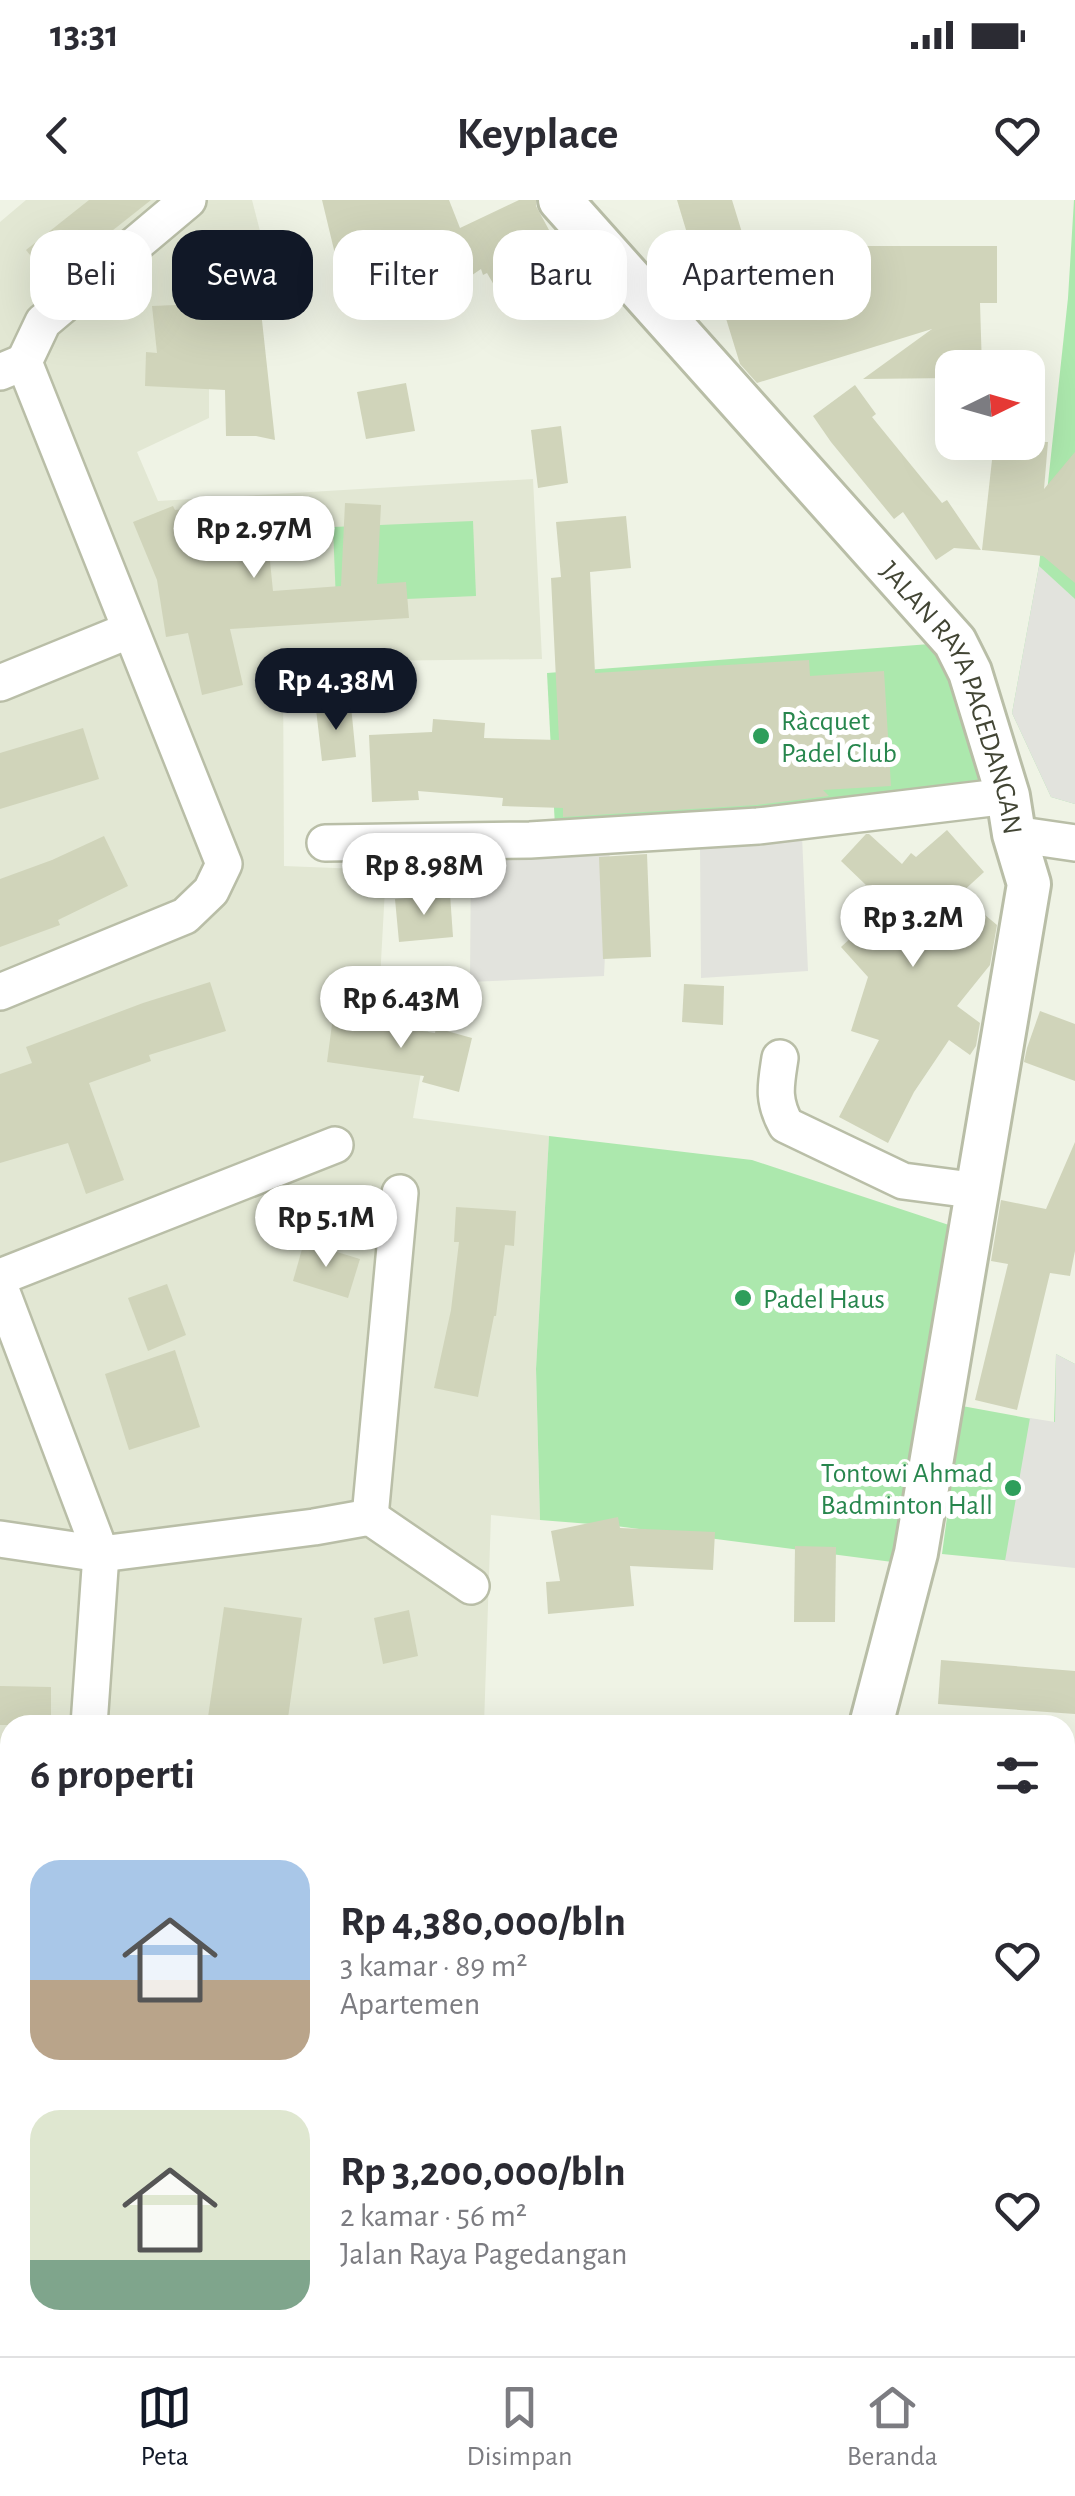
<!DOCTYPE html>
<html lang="id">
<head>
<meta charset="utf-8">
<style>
	body { margin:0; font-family:"Alegreya Sans",sans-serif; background:#f7f7f7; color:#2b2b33; height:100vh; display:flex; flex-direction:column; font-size:38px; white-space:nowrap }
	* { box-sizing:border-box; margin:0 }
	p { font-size:32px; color:#7c7c81 }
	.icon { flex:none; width:55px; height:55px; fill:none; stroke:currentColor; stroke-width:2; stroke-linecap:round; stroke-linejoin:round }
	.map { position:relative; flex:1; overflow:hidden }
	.panel { position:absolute; left:0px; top:1515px; width:1075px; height:642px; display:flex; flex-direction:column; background:#fff; border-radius:30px 30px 0 0; box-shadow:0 10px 40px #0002 }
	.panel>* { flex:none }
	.top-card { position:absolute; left:30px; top:30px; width:1015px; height:90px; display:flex; gap:20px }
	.needle { width:65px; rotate:85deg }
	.controls { position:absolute; left:935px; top:150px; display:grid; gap:20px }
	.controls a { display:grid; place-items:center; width:110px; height:110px; border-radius:20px; background:#fff; box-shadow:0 10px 40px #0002; font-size:50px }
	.price { position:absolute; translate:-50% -85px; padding:0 22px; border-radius:35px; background:#fff; color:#222; font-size:32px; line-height:65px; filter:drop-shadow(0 2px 5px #0008) }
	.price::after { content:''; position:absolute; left:50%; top:60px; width:30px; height:22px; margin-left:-15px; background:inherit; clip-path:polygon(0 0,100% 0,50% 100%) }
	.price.selected { background:#111827; color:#fff }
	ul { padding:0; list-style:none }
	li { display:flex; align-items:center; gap:30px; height:250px; padding:0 30px }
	li span { display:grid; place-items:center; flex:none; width:280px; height:200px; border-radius:30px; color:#555 }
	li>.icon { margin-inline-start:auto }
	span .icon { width:120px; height:120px; fill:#fffc; stroke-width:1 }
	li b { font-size:42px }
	h2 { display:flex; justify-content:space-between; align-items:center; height:120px; padding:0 30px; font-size:42px }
	.chip { padding:0 35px; border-radius:30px; background:#fff; box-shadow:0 10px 40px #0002; font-size:35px; line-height:90px }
	.chip.selected { background:#111827; color:#fff }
	.status { display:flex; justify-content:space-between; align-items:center; height:70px; padding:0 50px; background:#fff; direction:ltr }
	.status svg { height:28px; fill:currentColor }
	header { display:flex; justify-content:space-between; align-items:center; height:130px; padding:0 30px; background:#fff; font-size:45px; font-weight:600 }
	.tabs { display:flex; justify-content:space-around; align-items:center; height:140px; border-top:2px solid #e1e1e2; background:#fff; font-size:28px; color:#7c7c81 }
	.tabs a { display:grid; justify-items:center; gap:5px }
	.tabs .selected { color:#111827 }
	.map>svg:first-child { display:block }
	.residential { fill:#e2e7d3 }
	.commercial { fill:#f0f5cf }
	.green { fill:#ace8ad }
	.parking { fill:#e2e3dd }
	.building { fill:#d0d4ba }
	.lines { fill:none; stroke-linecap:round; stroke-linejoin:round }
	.minor-casing { stroke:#b9bea7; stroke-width:40 }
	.tertiary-casing { stroke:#b9bea7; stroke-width:48 }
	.minor { stroke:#fff; stroke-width:35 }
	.tertiary { stroke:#fff; stroke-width:42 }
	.leisure-dot { fill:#2e9e5b; stroke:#fff; stroke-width:4 }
	.labels { text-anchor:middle; stroke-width:10; stroke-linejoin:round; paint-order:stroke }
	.street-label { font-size:28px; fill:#424534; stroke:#fff }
	.leisure-label { font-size:28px; fill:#27864d; stroke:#fff; text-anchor:start }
</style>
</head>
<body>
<div class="status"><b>13:31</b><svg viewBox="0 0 49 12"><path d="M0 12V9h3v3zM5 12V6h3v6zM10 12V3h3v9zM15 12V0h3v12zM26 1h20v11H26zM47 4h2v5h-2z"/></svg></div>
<header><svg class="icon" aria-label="back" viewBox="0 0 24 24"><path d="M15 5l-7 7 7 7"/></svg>Keyplace<svg class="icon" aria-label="heart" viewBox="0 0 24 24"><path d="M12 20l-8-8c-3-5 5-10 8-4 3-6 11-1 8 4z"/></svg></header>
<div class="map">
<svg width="1075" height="2156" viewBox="0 0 1075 2156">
	<rect width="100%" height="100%" fill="#eff3e5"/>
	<!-- residential -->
	<path class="residential" d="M 26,0 L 252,0 L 276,93 L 209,99 L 209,218 L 137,252 L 158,301 L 533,279 L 542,459 L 283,462 L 284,666 L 386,670 L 379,798 L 433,804 L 413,918 L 549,936 L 536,1169 L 540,1320 L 491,1315 L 484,1525 L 10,1525 L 10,1695 L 0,1693 L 0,22 Z"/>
	<!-- commercial -->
	<path class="commercial" d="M 1065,1650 L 1075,1653 L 1075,2156 L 771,2156 L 771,2148 L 1065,2148 Z"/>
	<!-- green -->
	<g class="green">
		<path d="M 1074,0 L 1075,0 L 1075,604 L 1051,597 L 1012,513 L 1039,366 L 1068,98 Z"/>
		<path d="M 473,321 L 476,396 L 336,402 L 333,327 Z"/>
		<path d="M 930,444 L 958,488 L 986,584 L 963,600 L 555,627 L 547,473 Z"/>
		<path d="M 549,936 L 752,960 L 958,1028 L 900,1363 L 616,1326 L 540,1320 L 536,1169 Z"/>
		<path d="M 1056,1154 L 1075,1164 L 1075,1367 L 942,1354 L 962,1206 L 1054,1223 Z"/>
	</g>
	<!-- parking -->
	<g class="parking">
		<path d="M 1039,366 L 1075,399 L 1075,604 L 1051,597 L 1012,513 Z"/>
		<path d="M 802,636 L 808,771 L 701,778 L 700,643 Z"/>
		<path d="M 610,647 L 604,776 L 470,782 L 471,655 Z"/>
		<path d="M 1056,1154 L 1075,1164 L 1075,1368 L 1005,1361 L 1030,1218 L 1055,1222 Z"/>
		<path d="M 1065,1706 L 1075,1709 L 1075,2053 L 1065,2059 Z"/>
		<path d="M 819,2148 L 917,2148 L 902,2156 L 819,2156 Z"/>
	</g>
	<!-- building -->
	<g class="building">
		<path d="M 89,0 L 151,0 L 50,80 L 26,50 Z"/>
		<path d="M 322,0 L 449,0 L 460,28 L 519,0 L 536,0 L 536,6 L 555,41 L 541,48 L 556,73 L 505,104 L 487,73 L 483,75 L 481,69 L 456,86 L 448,74 L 432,91 L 394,57 L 389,60 L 374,36 L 335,54 Z"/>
		<path d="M 677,0 L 732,0 L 760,91 L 821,62 L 820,42 L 853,40 L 854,46 L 997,46 L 997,103 L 980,103 L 982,168 L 952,168 L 952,178 L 863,179 L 932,129 L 757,183 L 740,164 L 724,112 L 712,116 Z"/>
		<path d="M 260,102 L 275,240 L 256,236 L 226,236 L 225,190 L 145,186 L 146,152 L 157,153 L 152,106 L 198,104 L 198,109 Z"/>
		<path d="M 406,183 L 415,231 L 366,239 L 357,192 Z"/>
		<path d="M 855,185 L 876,214 L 872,217 L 942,303 L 947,300 L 981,350 L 954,348 L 936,360 L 903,312 L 894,319 L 831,242 L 813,216 Z"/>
		<path d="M 561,226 L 568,283 L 538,288 L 531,230 Z"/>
		<path d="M 994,242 L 1048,242 L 1044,289 L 1075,252 L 1075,383 L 1043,356 L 982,350 Z"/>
		<path d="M 264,302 L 273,391 L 341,386 L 345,303 L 381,305 L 377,384 L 406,382 L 409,418 L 230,429 L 243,485 L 202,495 L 188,433 L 166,437 L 157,380 L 133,322 L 173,306 L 175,310 Z"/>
		<path d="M 626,316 L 631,368 L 590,372 L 595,473 L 809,460 L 810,476 L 884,471 L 891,586 L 823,590 L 829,596 L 756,605 L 563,617 L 563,608 L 502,606 L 503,598 L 418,591 L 419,600 L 372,602 L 369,535 L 432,532 L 433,519 L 485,523 L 484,538 L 559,540 L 551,378 L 561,377 L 556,322 Z"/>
		<path d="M 351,506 L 356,557 L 322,561 L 316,509 Z"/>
		<path d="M 83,528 L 99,579 L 0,609 L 0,553 Z"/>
		<path d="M 947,630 L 984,672 L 960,694 L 997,725 L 990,765 L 957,806 L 980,823 L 976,846 L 970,855 L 949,840 L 914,892 L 888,943 L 839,917 L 879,840 L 851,831 L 868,777 L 841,747 L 867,723 L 848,703 L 866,685 L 841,661 L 866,634 L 869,634 L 902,664 L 911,653 L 916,657 Z"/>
		<path d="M 104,636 L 128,686 L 58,720 L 60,725 L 0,747 L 0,679 L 52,660 Z"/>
		<path d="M 647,654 L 651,757 L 603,759 L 599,657 Z"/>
		<path d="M 450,694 L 453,737 L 399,742 L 395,699 Z"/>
		<path d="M 210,782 L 226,831 L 149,855 L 151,861 L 89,883 L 124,980 L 86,994 L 68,943 L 0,963 L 0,874 L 32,863 L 26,847 L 143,803 Z"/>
		<path d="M 684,784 L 724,786 L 723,825 L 682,822 Z"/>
		<path d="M 1040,811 L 1075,824 L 1075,881 L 1024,862 L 1027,848 Z"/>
		<path d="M 333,817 L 435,833 L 436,828 L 472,838 L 459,892 L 422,882 L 424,876 L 327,862 Z"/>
		<path d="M 1075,942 L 1075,1051 L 1070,1076 L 1050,1073 L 1017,1210 L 975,1200 L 1008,1064 L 991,1061 L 1001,1000 L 1046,1009 Z"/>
		<path d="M 456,1007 L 516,1011 L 514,1046 L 505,1045 L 496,1116 L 494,1116 L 478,1197 L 434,1188 L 451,1110 L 459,1042 L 454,1042 Z"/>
		<path d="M 304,1042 L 360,1059 L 348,1098 L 293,1081 Z"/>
		<path d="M 167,1084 L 186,1135 L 148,1151 L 128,1098 Z"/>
		<path d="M 175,1150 L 200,1227 L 129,1250 L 105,1174 Z"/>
		<path d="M 618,1317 L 620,1328 L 715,1332 L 713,1370 L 630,1366 L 634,1406 L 548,1414 L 546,1382 L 560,1381 L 551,1331 Z"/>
		<path d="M 795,1346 L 836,1347 L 835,1422 L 794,1422 Z"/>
		<path d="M 224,1407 L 302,1418 L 287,1525 L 265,1525 L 208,1517 Z"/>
		<path d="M 409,1410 L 418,1456 L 383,1464 L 374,1418 Z"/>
		<path d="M 941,1460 L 1075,1471 L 1075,1514 L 938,1504 Z"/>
		<path d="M 0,1486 L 51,1487 L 51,1525 L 0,1525 Z"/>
	</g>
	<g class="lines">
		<defs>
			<g id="minor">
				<path d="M 24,162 L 43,122 L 188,0"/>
				<path d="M 0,172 L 24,162 L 224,664 L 211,691 L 185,716 L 0,792"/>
				<path d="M 0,483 L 130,430"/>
				<path d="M 1014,634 L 1075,643"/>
				<path d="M 325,643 L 530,640 L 758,626 L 1008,596"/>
				<path d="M 780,858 C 776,885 772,899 786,925 L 903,981 L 979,991"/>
				<path d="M 0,1077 L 335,945"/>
				<path d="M 0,1087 L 101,1354 L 89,1525"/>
				<path d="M 370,1317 L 400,993"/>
				<path d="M 0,1339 L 101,1354 L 314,1327 L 370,1317 L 471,1386"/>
				<path d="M 0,1599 L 10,1601"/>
				<path d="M 0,1860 L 10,1862"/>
				<path d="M 553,2156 L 555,2148"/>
			</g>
			<g id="tertiary">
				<path id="s1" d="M 560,0 L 955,442 L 970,472 L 1008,596 L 1014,634 L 1029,684 L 916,1353 L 871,1525"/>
				<path d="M 745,2156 L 745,2148"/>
			</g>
		</defs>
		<!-- minor casing -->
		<use href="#minor" class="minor-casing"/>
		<!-- tertiary casing -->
		<use href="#tertiary" class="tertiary-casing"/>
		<!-- minor -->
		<use href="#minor" class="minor"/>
		<!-- tertiary -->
		<use href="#tertiary" class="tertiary"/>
	</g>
	<!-- markers -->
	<g class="leisure-dot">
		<circle cx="761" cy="536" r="10"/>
		<circle cx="743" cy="1098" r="10"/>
		<circle cx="1013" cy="1288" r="10"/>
	</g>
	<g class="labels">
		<!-- street labels -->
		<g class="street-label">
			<text dy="10" stroke="none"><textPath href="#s1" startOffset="642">JALAN RAYA PAGEDANGAN</textPath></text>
		</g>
		<!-- leisure labels -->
		<g class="leisure-label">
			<text x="781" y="530">Ràcquet<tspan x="781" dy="32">Padel Club</tspan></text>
			<text x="763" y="1108">Padel Haus</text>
			<text x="993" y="1282" text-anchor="end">Tontowi Ahmad<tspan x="993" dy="32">Badminton Hall</tspan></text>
		</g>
	</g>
</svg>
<div class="controls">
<a><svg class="needle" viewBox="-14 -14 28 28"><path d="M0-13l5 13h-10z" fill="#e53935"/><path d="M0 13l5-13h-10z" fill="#7c7c81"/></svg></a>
</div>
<b class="price" style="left:254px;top:381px">Rp 2.97M</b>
<b class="price selected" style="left:336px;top:533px">Rp 4.38M</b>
<b class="price" style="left:424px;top:718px">Rp 8.98M</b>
<b class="price" style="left:913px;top:770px">Rp 3.2M</b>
<b class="price" style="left:401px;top:851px">Rp 6.43M</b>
<b class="price" style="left:326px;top:1070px">Rp 5.1M</b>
<div class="top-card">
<a class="chip">Beli</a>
<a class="chip selected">Sewa</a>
<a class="chip">Filter</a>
<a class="chip">Baru</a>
<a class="chip">Apartemen</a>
</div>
<section class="panel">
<h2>6 properti<svg class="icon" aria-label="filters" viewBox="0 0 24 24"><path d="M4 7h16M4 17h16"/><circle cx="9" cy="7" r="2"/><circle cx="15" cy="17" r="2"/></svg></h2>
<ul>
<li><span style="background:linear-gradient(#a9c7e8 60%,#b9a48a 0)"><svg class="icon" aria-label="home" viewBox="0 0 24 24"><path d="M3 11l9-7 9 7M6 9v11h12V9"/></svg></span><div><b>Rp 4,380,000/bln</b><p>3 kamar · 89 m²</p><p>Apartemen</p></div><svg class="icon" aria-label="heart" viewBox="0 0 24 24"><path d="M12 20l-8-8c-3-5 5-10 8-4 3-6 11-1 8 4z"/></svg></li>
<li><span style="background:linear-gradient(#dfe7d0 75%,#7fa58c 0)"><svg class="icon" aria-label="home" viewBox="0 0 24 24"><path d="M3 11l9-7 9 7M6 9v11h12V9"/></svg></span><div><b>Rp 3,200,000/bln</b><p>2 kamar · 56 m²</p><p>Jalan Raya Pagedangan</p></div><svg class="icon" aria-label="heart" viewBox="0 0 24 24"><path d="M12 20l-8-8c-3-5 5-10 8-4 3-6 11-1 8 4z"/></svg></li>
</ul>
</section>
</div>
<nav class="tabs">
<a class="selected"><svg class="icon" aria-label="map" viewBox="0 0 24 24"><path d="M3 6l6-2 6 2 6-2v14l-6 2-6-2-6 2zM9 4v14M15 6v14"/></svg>Peta</a>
<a><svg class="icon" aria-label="saved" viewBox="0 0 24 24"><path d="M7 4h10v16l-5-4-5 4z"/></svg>Disimpan</a>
<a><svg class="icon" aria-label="home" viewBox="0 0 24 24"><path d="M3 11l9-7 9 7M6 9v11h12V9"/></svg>Beranda</a>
</nav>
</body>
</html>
